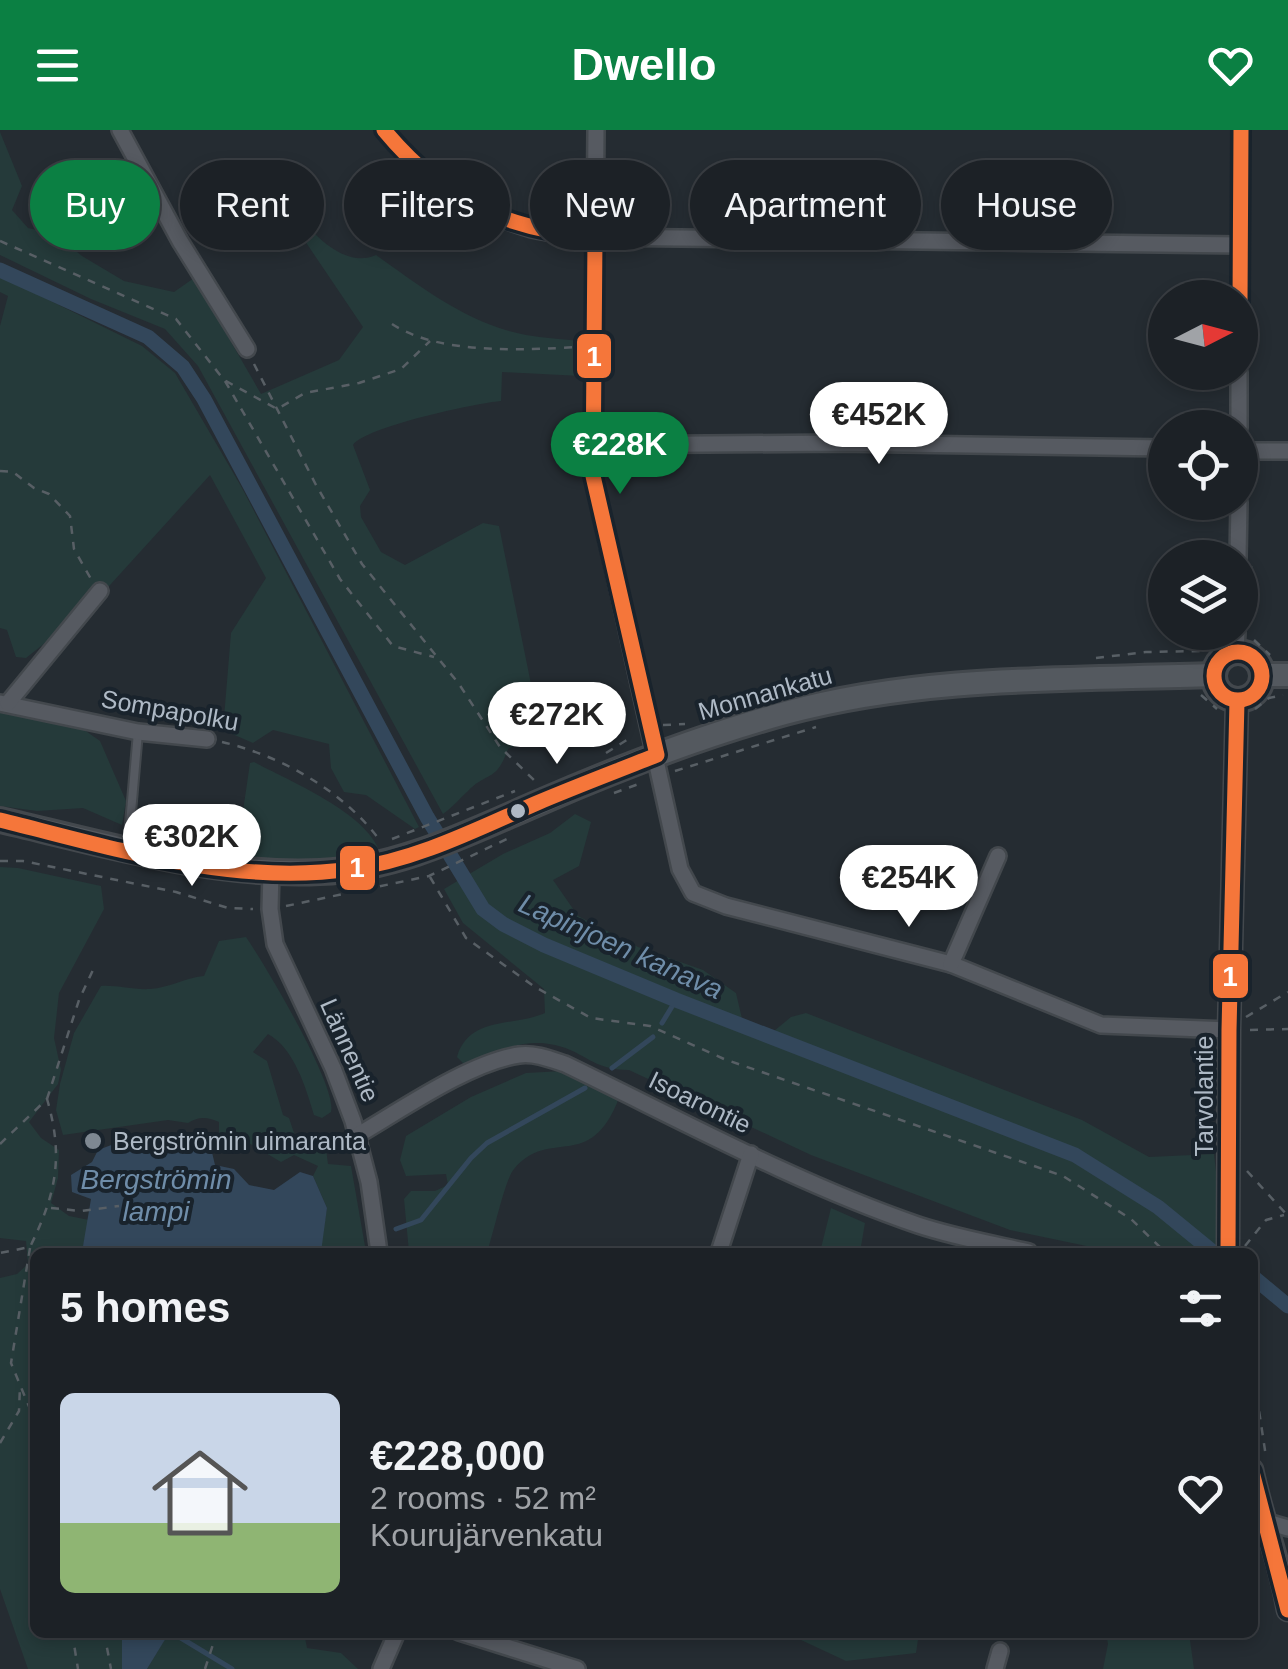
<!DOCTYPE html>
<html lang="en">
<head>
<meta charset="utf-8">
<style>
	body { margin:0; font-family:Helvetica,sans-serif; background:#25292e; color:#f1f3f6; height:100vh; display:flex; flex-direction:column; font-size:38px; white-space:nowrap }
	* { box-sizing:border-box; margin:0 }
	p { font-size:32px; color:#a0a3a7 }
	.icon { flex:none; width:55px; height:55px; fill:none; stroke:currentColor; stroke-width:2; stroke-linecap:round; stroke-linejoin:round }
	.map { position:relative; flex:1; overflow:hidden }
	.details { position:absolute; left:30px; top:1118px; width:1228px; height:390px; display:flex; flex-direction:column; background:#1c2126; border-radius:15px; box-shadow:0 5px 15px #0003,0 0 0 2px #3a3e43 }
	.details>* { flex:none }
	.banner { position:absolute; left:30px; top:30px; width:1230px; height:90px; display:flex; gap:20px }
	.needle { width:65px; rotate:84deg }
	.fabs { position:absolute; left:1148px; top:150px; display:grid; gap:20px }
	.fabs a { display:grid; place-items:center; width:110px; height:110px; border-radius:50%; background:#1c2126; box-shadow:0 5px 15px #0003,0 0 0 2px #3a3e43; font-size:50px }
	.price { position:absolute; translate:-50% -85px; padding:0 22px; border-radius:35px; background:#fff; color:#222; font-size:32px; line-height:65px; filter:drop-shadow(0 2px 5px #0008) }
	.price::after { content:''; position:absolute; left:50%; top:60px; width:30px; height:22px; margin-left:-15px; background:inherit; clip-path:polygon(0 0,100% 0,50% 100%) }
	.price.active { background:#0b8043; color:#fff }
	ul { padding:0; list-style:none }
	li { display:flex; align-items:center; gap:30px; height:250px; padding:0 30px }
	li+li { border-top:2px solid #3a3e43 }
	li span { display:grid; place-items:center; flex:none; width:280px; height:200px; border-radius:15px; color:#555 }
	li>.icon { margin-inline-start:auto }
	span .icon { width:120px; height:120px; fill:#fffc; stroke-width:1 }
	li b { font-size:42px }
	h2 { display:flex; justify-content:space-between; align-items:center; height:120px; padding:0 30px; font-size:42px }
	.tag { padding:0 35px; border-radius:45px; background:#1c2126; box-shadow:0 5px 15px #0003,0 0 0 2px #3a3e43; font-size:35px; line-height:90px }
	.tag.active { background:#0b8043; color:#fff }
	header { display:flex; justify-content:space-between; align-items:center; height:130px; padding:0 30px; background:#0b8043; color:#fff; font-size:45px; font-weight:800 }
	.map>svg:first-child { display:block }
	.green { fill:#253a3a }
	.water { fill:#33475b }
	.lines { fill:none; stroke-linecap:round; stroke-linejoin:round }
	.stream { stroke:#33475b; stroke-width:5 }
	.canal { stroke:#33475b; stroke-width:15 }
	.service-casing { stroke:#43484d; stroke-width:12 }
	.minor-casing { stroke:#43484d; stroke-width:20 }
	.tertiary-casing { stroke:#43484d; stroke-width:25 }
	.secondary-casing { stroke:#43484d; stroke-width:28 }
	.path { stroke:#585f65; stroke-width:2.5; stroke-dasharray:8 8; stroke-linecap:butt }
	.service { stroke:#565a61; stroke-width:8 }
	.minor { stroke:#565a61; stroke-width:15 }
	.tertiary { stroke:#565a61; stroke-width:20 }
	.secondary { stroke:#54595f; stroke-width:22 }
	.bus-1-casing { stroke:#19232c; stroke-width:22 }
	.bus-1 { stroke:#f5763a; stroke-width:15 }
	.bus-dot { fill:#aeb9c5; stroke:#19232c; stroke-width:4 }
	.poi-dot { fill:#7e8892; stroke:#19232c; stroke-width:4 }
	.labels { text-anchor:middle; stroke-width:8; stroke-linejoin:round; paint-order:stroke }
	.street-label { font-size:25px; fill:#aeb9c5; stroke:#19232c }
	.poi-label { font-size:25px; fill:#aeb9c5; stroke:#19232c; text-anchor:start }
	.water-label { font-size:28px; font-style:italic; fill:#6f8da9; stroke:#19232c }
	.line-badge { stroke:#19232c; stroke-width:4 }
	.badge-label { font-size:28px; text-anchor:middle; font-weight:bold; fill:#fff }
</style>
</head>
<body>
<header><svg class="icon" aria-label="menu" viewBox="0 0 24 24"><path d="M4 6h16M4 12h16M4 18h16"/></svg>Dwello<svg class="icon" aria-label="heart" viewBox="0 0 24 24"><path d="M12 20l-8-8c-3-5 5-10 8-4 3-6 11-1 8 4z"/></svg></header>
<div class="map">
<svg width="1288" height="1539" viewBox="0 0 1288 1539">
	<rect width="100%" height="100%" fill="#252c32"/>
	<!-- green -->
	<g class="green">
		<path d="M 0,2 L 22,56 L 12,80 L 28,98 L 55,104 L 82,126 L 124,151 L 174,162 L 194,148 L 261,264 L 339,230 L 363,197 L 251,31 L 259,29 C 280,61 330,146 376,125 C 421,157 470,195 526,205 C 544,208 563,209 581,211 L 581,246 L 502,242 L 501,271 C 476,273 365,297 353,315 L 370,360 L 360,376 L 361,387 L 381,422 L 405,435 L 483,393 L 499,396 L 531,554 L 554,609 L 526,611 L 508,619 C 496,653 487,641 468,661 C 459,669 453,677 443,684 L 198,236 L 165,199 L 91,169 L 0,125 Z"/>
		<path d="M 0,146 L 142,216 L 175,243 L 242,358 L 419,697 L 415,699 L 366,665 L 344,662 L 331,638 L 329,614 L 273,600 L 253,613 L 223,600 L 231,503 L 266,448 L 210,345 L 90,477 L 26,528 L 16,527 L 7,500 L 0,498 L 0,196 L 8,166 L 0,162 Z"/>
		<path d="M 16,580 L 80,597 L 100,611 L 126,671 L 122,695 L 83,678 L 37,681 L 0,676 L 0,581 Z"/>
		<path d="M 254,632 C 289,651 368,683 380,723 L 377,726 L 303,732 L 228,728 L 138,712 L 135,697 L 238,715 L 250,633 Z"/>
		<path d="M 575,684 L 591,692 L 579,736 L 553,750 L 578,786 L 638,817 L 703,840 L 736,863 L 743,893 L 768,906 L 791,887 L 806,883 L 1082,990 L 1149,1027 L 1214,1024 L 1225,1122 L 1115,1122 L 1010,1100 L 811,1025 L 629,940 C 592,940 586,922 555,915 C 521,907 495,924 464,934 L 457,927 C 469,886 513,897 545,883 L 544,859 L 463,793 L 444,759 L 503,724 L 550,703 Z"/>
		<path d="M 0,737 L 18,738 L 101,756 L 104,779 L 59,863 L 54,908 L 61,940 L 58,954 L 29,992 L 41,1008 L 59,1020 L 58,1048 L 51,1073 L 69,1086 L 89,1090 L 82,1122 L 35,1122 L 35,1502 L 122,1503 L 122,1539 L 28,1539 L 0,1459 L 0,1148 L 17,1144 L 28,1134 L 26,1111 L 0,1108 Z"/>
		<path d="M 246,807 C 264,833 338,957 331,982 L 322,988 L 314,985 C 306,958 294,918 268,904 L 253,922 L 267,931 L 283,985 L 289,988 L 295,1006 L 324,1003 L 328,1034 L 351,1036 L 366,1122 L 320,1120 L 327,1078 L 313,1046 L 318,1036 L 294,1025 L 281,1032 L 247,1012 L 227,1013 L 219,1003 L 219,992 C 207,987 199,986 188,993 L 168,990 L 63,1005 L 56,980 L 60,954 L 74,903 L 101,856 C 117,855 133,860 150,859 C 169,858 184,848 204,846 L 219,811 Z"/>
		<path d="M 563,941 L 619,968 C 590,1044 550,996 514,1039 C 505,1049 493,1106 487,1122 L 409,1122 L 404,1069 L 411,1061 L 435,1061 L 448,1055 L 446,1044 L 406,1046 L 400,1030 L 406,1006 L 471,967 L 526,943 Z"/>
		<path d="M 831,1078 L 865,1093 L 860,1122 L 820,1122 Z"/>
		<path d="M 169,1502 L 304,1503 L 307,1518 L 341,1523 L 358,1539 L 147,1539 Z"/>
		<path d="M 786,1503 L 919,1503 L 916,1523 L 846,1531 Z"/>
		<path d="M 1106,1503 L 1189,1503 L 1194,1539 L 1103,1539 L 1108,1514 Z"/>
	</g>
	<!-- water -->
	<g class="water">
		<path d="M 190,1006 L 210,1014 L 215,1035 L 234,1039 L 249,1055 L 274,1060 L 300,1042 L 313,1046 L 327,1078 L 321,1122 L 82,1122 L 91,1069 L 72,1062 L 71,1045 L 92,1032 L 98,1020 L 130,1008 Z"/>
		<path d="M 122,1503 L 122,1502 L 169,1503 L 147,1539 L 122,1539 Z"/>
	</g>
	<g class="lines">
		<!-- stream -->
		<g class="stream">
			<path d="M 662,893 L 676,870"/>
			<path d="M 612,938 L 653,907"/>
			<path d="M 396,1099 L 421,1090 L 471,1028 L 487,1013 L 585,958"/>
			<path d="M 357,1122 L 360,1119"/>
			<path d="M 171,1502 L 232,1539"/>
		</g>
		<!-- canal -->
		<g class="canal">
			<path d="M 0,140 L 148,207 L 183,237 L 204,269 L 427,687 L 483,779 L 503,794 L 544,815 L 676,870 L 1075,1025 L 1158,1077 L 1213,1122"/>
			<path d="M 1252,1146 L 1288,1176"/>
		</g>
		<defs>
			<path id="service" d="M 128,717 L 138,602"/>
			<g id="minor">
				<path d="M 120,0 L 180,111 L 247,219"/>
				<path d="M 384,0 C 419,46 477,84 532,99 C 553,104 574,105 595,107 L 1240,115"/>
				<path d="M 596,0 L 593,346 L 680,739 L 693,763 L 726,776 L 951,834 L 1101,895 L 1229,900"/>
				<path d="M 1240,174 L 1241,0"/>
				<path d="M 1239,298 L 1239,242"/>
				<path d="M 593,315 L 839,313 L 1165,318"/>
				<path d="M 1240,321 L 1288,321"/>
				<path d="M 1238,428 L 1239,372"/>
				<path d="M 1236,522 L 1237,502"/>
				<path d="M 0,573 L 138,602 L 207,609"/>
				<path d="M 8,573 L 100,461"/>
				<path d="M 271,742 L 270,779 L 275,814 L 333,938 L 353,991 L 369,1052 L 379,1122"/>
				<path d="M 951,834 L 998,726"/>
				<path d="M 358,1005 C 401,980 470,932 519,925 C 535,923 550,929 565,934 C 681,990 796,1053 918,1095 C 954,1107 993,1114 1029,1122"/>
				<path d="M 719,1122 L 751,1024"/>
				<path d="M 1264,1391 L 1288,1398"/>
				<path d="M 459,1502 L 577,1539"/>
				<path d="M 381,1539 L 397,1502"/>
				<path d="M 995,1539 L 1000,1521"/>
			</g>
			<g id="tertiary">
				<path d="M 1228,1122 L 1229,900 L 1237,571"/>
				<path d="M 1252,1340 C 1262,1388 1280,1432 1288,1480"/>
			</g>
			<g id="secondary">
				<circle cx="1238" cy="546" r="24"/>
				<path d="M 1262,545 L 1288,545"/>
				<path d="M 0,690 C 105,714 212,747 320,742 C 399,739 472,701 543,671 C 621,637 702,606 785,583 C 924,545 1070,550 1213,545"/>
			</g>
		</defs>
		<!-- service casing -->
		<use href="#service" class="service-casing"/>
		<!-- minor casing -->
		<use href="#minor" class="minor-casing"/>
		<!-- tertiary casing -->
		<use href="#tertiary" class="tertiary-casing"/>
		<!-- secondary casing -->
		<use href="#secondary" class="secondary-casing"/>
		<!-- path -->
		<g class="path">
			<path d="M 0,111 L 176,189 L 224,250 L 277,279 L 305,263 L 359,253 L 401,239 L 430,211"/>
			<path d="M 392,194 C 439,225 523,220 578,217"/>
			<path d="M 1251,233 L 1252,186"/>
			<path d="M 254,234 L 316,355 L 362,434 L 459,554 L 500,617 L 536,652"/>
			<path d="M 225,251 L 340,449 L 393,516 L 434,527"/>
			<path d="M 1251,336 L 1251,363"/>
			<path d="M 0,341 L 13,342 L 34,358 L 49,364 L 70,386 L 74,419 L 91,449"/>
			<path d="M 1240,350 L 1249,350"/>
			<path d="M 1251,436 L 1251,493"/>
			<path d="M 1254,510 L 1270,525"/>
			<path d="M 1096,528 L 1146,522 L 1200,521 L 1212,518 L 1223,509"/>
			<path d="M 1201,565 L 1217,579"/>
			<path d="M 1255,579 L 1269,568 L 1283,565"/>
			<path d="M 663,595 L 685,594"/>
			<path d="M 222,612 C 282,626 345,662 381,712"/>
			<path d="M 606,623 L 633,606"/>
			<path d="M 675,641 L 816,597"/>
			<path d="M 614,663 L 644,652"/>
			<path d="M 392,709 L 515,661"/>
			<path d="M 0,731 L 23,731 L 176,762 L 228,778 L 253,779"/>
			<path d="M 430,747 L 466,808 L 535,857 L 591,888 L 650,896 L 724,929 L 1063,1046 L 1131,1089 L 1165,1122"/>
			<path d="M 286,776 L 429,746 L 511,707"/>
			<path d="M 1246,887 L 1288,862"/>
			<path d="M 1250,900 L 1288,899"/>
			<path d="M 47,969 L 79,870 L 93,840"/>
			<path d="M 0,1014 L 47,969 C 64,1027 56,1064 30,1117 L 0,1123"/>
			<path d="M 1247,1041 L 1287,1085"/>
			<path d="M 51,1078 L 81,1081 L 119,1076"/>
			<path d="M 1245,1116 L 1266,1090 L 1284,1085"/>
			<path d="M 30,1118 L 11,1233 L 35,1291"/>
			<path d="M 1252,1234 L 1266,1327"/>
			<path d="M 0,1313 L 19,1281 L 20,1256"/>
			<path d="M 72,1502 L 78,1539"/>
			<path d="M 104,1502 L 111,1539"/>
			<path d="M 205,1539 L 217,1502"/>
		</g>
		<!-- service -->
		<use href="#service" class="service"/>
		<!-- minor -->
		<use href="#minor" class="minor"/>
		<!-- tertiary -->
		<use href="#tertiary" class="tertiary"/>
		<!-- secondary -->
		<use href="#secondary" class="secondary"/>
		<defs>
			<g id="bus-1">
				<path d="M 1240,174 L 1241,0"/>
				<circle cx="1238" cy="546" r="24"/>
				<path d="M 0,690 C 114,718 232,756 351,739 C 417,730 477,699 537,673 C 577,656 617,641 657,625 L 593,346 L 595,107 C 504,99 443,71 384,0"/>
				<path d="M 1228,1122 L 1229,900 L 1237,571"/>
				<path d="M 1252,1342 L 1288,1480"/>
			</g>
		</defs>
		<!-- bus-1 casing -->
		<use href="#bus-1" class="bus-1-casing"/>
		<!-- bus-1 -->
		<use href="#bus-1" class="bus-1"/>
	</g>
	<!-- markers -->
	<circle class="bus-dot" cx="518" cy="681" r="9"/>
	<circle class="poi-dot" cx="93" cy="1011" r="10"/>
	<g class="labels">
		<!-- street labels -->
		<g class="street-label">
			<text transform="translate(765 563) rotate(-16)" y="9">Monnankatu</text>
			<text transform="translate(170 580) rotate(10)" y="9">Sompapolku</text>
			<text transform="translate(350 920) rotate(66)" y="9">Lännentie</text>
			<text transform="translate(1204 966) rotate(-90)" y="9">Tarvolantie</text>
			<text transform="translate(700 972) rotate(26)" y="9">Isoarontie</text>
		</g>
		<!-- poi labels -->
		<g class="poi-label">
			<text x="113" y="1020">Bergströmin uimaranta</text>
		</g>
		<!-- water labels -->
		<g class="water-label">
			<text transform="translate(621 816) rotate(24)" y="10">Lapinjoen kanava</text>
			<text x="156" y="1059">Bergströmin<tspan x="156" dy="32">lampi</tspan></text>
		</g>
	</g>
	<g class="line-badge">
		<rect x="575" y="202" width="38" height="48" rx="10" fill="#f5763a"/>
		<rect x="338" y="714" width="39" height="48" rx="10" fill="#f5763a"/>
		<rect x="1211" y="822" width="39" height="48" rx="10" fill="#f5763a"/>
	</g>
	<g class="badge-label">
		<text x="594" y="236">1</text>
		<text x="357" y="747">1</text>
		<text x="1230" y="856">1</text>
	</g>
</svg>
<div class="fabs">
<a><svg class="needle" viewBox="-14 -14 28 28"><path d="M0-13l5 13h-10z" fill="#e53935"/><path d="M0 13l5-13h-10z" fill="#a0a3a7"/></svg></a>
<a><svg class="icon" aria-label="locate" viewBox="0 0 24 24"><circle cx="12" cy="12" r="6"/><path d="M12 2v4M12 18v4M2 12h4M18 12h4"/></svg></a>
<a><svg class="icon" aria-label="layers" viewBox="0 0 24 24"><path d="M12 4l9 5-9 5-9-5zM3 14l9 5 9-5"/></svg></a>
</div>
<b class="price" style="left:879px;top:337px">€452K</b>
<b class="price active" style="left:620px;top:367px">€228K</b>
<b class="price" style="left:557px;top:637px">€272K</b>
<b class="price" style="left:192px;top:759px">€302K</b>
<b class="price" style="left:909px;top:800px">€254K</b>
<div class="banner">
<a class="tag active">Buy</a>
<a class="tag">Rent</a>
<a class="tag">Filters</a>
<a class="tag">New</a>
<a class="tag">Apartment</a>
<a class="tag">House</a>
</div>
<section class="details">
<h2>5 homes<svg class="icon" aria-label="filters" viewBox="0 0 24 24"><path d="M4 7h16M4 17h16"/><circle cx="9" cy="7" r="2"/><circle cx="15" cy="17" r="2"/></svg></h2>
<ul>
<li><span style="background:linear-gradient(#c9d6e8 65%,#8fb573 0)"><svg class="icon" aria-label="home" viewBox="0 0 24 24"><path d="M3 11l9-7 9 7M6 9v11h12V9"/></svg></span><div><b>€228,000</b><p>2 rooms · 52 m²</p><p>Kourujärvenkatu</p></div><svg class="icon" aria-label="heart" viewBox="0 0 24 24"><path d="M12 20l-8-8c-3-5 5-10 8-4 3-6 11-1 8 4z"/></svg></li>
</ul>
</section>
</div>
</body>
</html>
